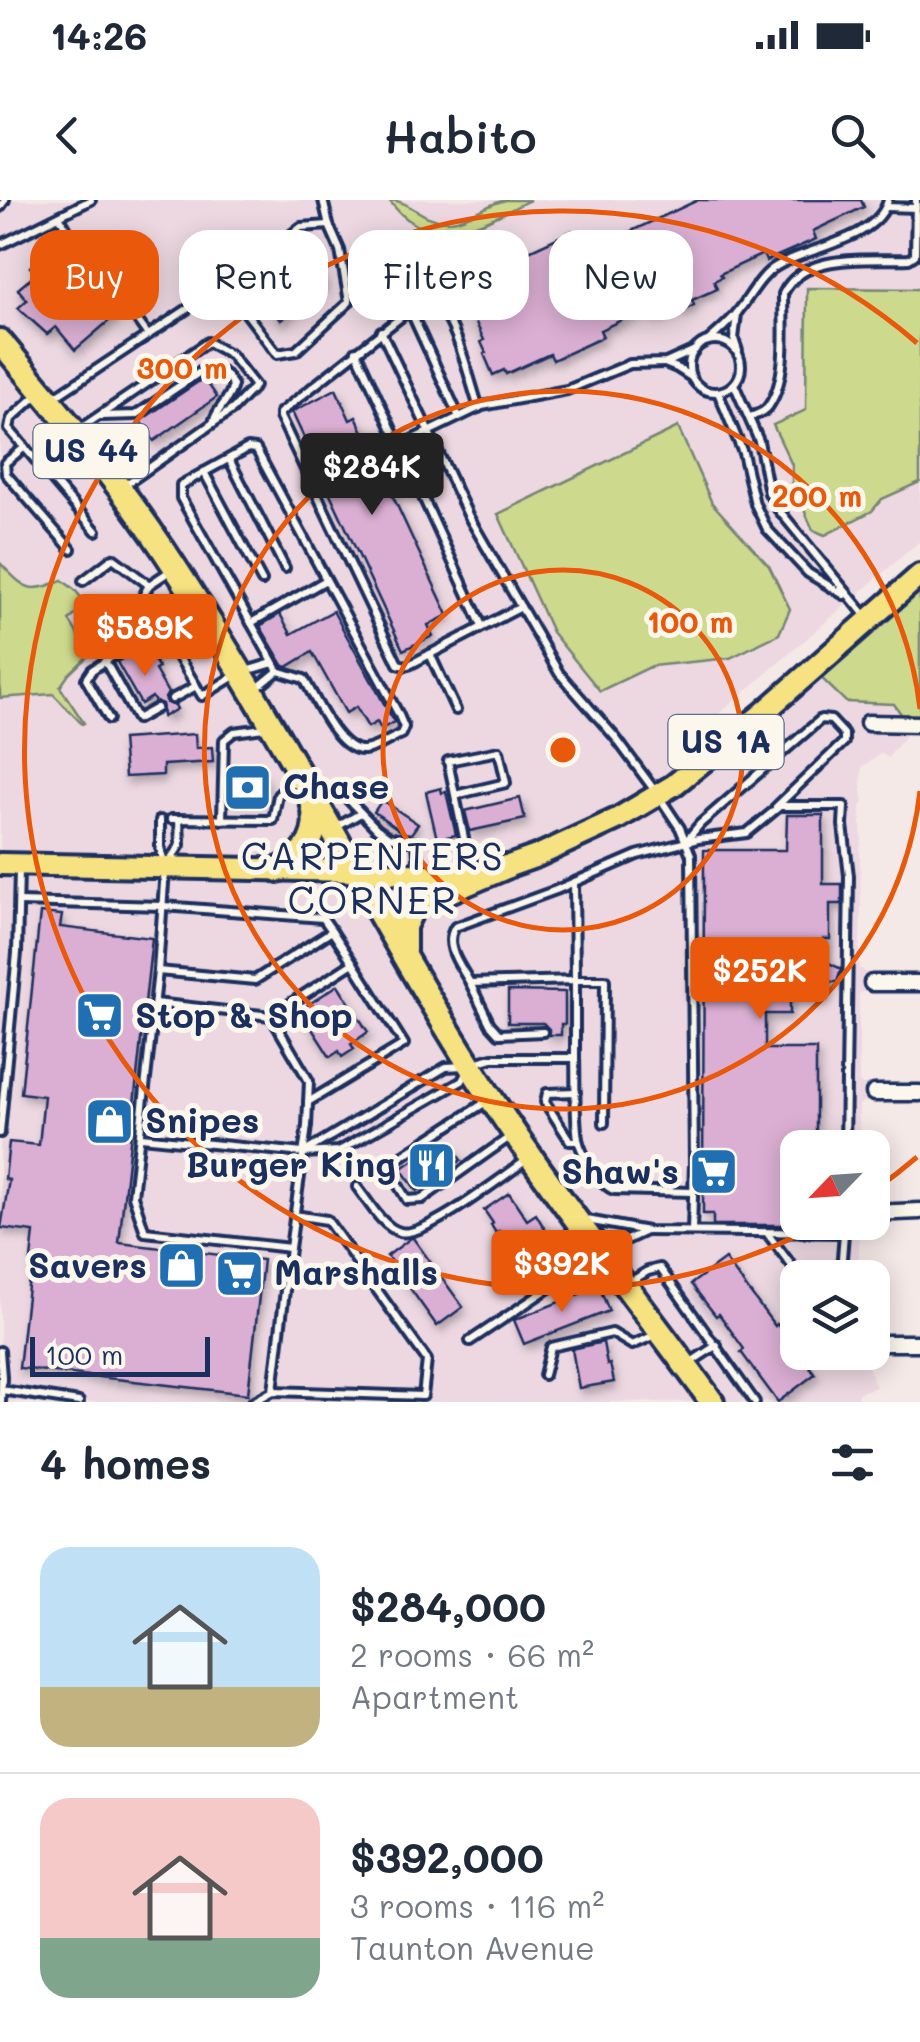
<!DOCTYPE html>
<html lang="en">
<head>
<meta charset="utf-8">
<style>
	body { margin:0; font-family:Mali,sans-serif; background:#f6f6f7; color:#1f2937; height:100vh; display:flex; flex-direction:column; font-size:38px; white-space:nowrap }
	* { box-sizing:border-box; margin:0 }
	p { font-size:32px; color:#747a83 }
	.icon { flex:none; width:55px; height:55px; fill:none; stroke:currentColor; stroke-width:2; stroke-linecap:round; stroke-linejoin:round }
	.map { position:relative; height:1202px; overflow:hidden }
	.side { display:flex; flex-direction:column; background:#fff; flex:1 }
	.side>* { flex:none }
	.banner { position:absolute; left:30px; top:30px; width:860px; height:90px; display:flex; gap:20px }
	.needle { width:65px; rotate:245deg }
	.fabs { position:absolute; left:780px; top:930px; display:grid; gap:20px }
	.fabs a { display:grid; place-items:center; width:110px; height:110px; border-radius:20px; background:#fff; box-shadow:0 5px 25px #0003; font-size:50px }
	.scale { position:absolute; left:30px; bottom:25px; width:180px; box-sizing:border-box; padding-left:10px; border:5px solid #1b2f5e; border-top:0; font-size:28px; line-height:35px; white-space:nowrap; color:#1b2f5e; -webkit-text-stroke:8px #fbf7ec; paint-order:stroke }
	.price { position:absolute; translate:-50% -85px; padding:0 22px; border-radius:10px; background:#ea580c; color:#fff; font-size:32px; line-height:65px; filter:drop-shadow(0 2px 5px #0008) }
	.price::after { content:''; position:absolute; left:50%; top:60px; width:30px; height:22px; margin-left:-15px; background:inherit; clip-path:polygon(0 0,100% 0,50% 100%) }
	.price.active { background:#222; color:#fff }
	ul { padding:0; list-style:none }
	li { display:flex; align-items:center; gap:30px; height:250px; padding:0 40px }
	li+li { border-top:2px solid #e0e1e3 }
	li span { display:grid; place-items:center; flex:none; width:280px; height:200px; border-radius:30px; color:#555 }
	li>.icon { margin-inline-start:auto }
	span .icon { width:120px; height:120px; fill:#fffc; stroke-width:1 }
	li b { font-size:42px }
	h2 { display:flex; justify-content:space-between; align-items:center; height:120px; padding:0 40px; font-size:42px }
	.chip { padding:0 35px; border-radius:30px; background:#fff; box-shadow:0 5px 25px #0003; font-size:35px; line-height:90px }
	.chip.active { background:#ea580c; color:#fff }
	.status { display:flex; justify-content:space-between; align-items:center; height:70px; padding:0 50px; background:#fff; direction:ltr }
	.status svg { height:28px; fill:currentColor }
	header { display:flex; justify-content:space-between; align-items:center; height:130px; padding:0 40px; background:#fff; font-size:45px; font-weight:600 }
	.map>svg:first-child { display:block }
	.built { fill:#edd8e1 }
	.green { fill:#cdd98c; stroke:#748475; stroke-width:2.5 }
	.building { fill:#dbafd3; stroke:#1b2f5e; stroke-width:2.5; filter:url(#shadow) }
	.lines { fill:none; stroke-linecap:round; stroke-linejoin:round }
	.service-casing { stroke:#1b2f5e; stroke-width:14 }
	.minor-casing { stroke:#1b2f5e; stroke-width:21 }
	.primary-casing { stroke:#1b2f5e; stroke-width:28 }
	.trunk-casing { stroke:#1b2f5e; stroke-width:30 }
	.service { stroke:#fbf7ec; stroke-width:6 }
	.minor { stroke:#fbf7ec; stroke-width:14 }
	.primary { stroke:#f7e281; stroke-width:20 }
	.trunk { stroke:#f7e281; stroke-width:22 }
	.ring { fill:none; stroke:#e8590c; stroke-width:5 }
	.labels { text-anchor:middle; stroke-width:10; stroke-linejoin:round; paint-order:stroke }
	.shield { fill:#fbf7ec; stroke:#5e6b89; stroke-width:2.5 }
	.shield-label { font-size:32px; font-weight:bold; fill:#1b2f5e }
	.poi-label { font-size:35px; font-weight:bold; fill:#1b2f5e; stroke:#fbf7ec; text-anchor:start }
	.neighbourhood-label { font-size:38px; letter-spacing:2.5px; fill:#1b2f5e; stroke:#fbf7ec }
	.centre { fill:#e8590c; stroke:#fbf7ec; stroke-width:5 }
	.ring-label { font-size:30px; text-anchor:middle; font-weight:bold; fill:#e8590c; stroke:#fbf7ec; stroke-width:10; stroke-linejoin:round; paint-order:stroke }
</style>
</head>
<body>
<div class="status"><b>14:26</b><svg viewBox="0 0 49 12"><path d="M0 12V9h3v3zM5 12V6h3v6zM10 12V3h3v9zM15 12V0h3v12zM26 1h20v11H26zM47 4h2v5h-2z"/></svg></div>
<header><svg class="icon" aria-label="back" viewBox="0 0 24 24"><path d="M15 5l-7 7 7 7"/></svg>Habito<svg class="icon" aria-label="search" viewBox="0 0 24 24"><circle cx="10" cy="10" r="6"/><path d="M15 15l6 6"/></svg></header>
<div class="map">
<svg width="920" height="1202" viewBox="0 0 920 1202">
	<defs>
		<filter id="shadow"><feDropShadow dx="3" dy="5.5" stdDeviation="5" flood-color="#0004"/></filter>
	</defs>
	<rect width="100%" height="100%" fill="#f5e9e7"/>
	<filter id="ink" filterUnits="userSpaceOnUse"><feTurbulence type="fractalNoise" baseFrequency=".01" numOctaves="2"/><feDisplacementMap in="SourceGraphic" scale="20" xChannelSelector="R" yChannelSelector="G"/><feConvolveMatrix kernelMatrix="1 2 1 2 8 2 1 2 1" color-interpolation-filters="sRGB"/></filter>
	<g filter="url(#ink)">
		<!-- built -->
		<path class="built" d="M 0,0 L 920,0 L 920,341 L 719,514 L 752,514 L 809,466 L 823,482 L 852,501 L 894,504 L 907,526 L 906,535 L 888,558 L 881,553 L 862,567 L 861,589 L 864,601 L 860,608 L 862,640 L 860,649 L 861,716 L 859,768 L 869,774 L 881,775 L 883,793 L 863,792 L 859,794 L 859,882 L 863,885 L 882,884 L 883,902 L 864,902 L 859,905 L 859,947 L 798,948 L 798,1022 L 859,1023 L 859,1072 L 864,1074 L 863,1077 L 798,1078 L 798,1152 L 863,1153 L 876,1187 L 858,1193 L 857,1202 L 0,1202 Z"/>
		<!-- green -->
		<g class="green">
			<path d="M 389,0 C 410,0 422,21 446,21 C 469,21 485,4 506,0 C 513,0 522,0 530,0 C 481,24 430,57 389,0 Z"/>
			<path d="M 807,88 L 920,89 L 920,282 L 882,299 L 872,311 L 825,335 L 813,330 L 792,283 L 792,265 L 773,225 L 806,210 Z"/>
			<path d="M 678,227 L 712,303 L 769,366 L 790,409 L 779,434 L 730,458 L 652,466 L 600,491 L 552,432 L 498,314 Z"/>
			<path d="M 0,363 C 24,387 28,396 62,380 L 75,390 L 87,405 L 69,420 L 90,454 L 69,474 L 60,487 L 84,523 L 82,524 L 53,494 L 0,498 Z"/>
			<path d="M 920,375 L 920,521 L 906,521 L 894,504 L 846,502 L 809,466 Z"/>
		</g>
		<!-- building -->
		<g class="building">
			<path d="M 698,0 L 861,0 L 864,7 L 813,31 L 816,39 L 807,43 L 766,61 L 763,54 L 720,74 L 722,77 L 714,81 L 717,89 L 692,100 L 694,105 L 683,111 L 680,106 L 655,117 L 652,110 L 644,113 L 643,110 L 600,130 L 603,137 L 553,160 L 550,154 L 506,174 L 504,170 L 493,175 L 484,154 L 486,153 L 481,142 L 484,140 L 458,84 L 572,31 L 582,54 Z"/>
			<path d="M 52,48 L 87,89 L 92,85 L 117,114 L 75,150 L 56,127 L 47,134 L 18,108 L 27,100 L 18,89 L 36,74 L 30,67 Z"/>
			<path d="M 298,52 L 325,83 L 281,120 L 254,89 Z"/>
			<path d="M 204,178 L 217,197 L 154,241 L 140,221 Z"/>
			<path d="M 336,189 L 350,220 L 356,217 L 448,415 L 428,425 L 433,436 L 403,450 L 292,212 Z"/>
			<path d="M 333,411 L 394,522 L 381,529 L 377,522 L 368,527 L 356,507 L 346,513 L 312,452 L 287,467 L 283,465 L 260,426 L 280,414 L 291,434 Z"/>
			<path d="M 142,447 L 148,457 L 151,455 L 159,468 L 155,470 L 168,493 L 165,498 L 167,503 L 175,505 L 177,509 L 163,517 L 162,504 L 155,502 L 152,497 L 141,504 L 117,462 Z"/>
			<path d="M 195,534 L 196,548 L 212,547 L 213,562 L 163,565 L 163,575 L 125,577 L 122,539 Z"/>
			<path d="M 230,575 L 266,576 L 266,599 L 229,598 Z"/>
			<path d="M 441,588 L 442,593 L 446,592 L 456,635 L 437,639 L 426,592 Z"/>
			<path d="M 520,598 L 525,619 L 470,631 L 465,611 Z"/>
			<path d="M 382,600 L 418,624 L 411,634 L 404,633 L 374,612 Z"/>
			<path d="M 787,615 L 823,615 L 823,684 L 842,684 L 842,704 L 830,704 L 830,739 L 823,739 L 823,760 L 841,769 L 837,782 L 790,781 L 790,814 L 765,814 L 765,849 L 816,849 L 816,948 L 798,948 L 798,1025 L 713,1025 L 713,1014 L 703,1014 L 704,650 L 786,650 Z"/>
			<path d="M 40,713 L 62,715 L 60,727 L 152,738 L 119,1043 L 263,1060 L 248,1194 L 19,1168 L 34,1032 L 1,1028 L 9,980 L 5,979 L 9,942 L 39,945 L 44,896 L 21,893 Z"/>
			<path d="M 338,785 L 368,832 L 351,844 L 354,849 L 342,857 L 339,851 L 330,857 L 300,810 Z"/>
			<path d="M 508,791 L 565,792 L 565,824 L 561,824 L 561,835 L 549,835 L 549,829 L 543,823 L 508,823 Z"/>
			<path d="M 438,943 L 450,945 L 461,960 L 417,991 L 401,969 Z"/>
			<path d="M 509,993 L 527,1020 L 536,1014 L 550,1038 L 553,1036 L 560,1049 L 536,1064 L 526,1047 L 513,1055 L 499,1031 L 496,1033 L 491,1025 L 493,1023 L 484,1010 Z"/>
			<path d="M 411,1038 L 413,1038 L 463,1107 L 437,1126 L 387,1056 Z"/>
			<path d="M 725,1059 L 775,1126 L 777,1124 L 815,1174 L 778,1202 L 741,1152 L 744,1149 L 719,1114 L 716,1116 L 691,1084 Z"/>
			<path d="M 599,1086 L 609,1111 L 524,1144 L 514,1120 Z"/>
			<path d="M 603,1142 L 607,1165 L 610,1164 L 614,1182 L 579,1188 L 572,1149 Z"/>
		</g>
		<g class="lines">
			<defs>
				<g id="service">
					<path d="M 323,0 L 329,25"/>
					<path d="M 0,7 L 5,0"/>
					<path d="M 887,7 L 916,8"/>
					<path d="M 59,16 L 70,35 L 120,96 L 148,135"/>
					<path d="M 0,45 L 91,0"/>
					<path d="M 409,108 L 459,217"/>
					<path d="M 737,114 L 734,139 L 738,151"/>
					<path d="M 381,131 L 469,317 L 559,473 L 615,537 L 658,595 L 680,628 L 691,655 L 694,964 L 692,1031"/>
					<circle cx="715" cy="166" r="26"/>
					<path d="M 708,141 C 718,132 728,124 736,114 C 749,99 760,75 777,66 C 808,47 878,40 888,0"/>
					<path d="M 356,151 L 482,426"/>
					<path d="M 667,164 L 677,168 L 691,177"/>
					<path d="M 734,184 L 759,241 L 769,293 L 778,309 L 865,415"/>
					<path d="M 718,192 L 743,253 L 755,304 L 767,329 L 808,373 L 844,395"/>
					<path d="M 37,195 L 11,219 L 9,229 L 96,331"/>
					<path d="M 55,197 L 252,66 L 301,27 L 329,25 L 340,50 L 349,102 L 296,151 L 277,154 L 225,85"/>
					<path d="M 479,208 C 471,185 457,125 441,110 C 435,103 429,101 420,102 L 280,213 L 280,217 L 398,464 L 405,466 L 411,464 L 521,407"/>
					<path d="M 101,216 L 136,215 L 203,170 L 215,168 L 226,175 L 233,185 C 230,201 216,208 213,223"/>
					<path d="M 750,217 C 758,214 766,212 770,204 C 788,177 783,125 783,94 C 804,51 869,61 909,59 L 915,55 L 916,0"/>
					<path d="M 81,228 L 208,142 L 231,155 L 255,186 L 233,209 L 125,285"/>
					<path d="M 399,246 L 482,206 L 567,190 L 630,164 L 666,163 L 695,150"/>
					<path d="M 25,247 L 5,263 L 6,274 L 71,349"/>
					<path d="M 248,248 L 256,249 L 398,513 L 404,527 L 401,534 C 390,539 375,549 364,550 C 338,552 316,499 304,479 L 278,471 L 181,298 L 181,285 Z"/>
					<path d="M 229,259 L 285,368"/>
					<path d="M 204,272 L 262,381"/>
					<path d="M 83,381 L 113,358 L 149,385 L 170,371"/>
					<path d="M 251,423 L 326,380"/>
					<path d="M 159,424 L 202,496 L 239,473 L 273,463"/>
					<path d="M 96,436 L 140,402 L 149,385"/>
					<path d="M 430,454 L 456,510"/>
					<path d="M 105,461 L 137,519 L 157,508"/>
					<path d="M 256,489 L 278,471"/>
					<path d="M 172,499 L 196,486"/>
					<path d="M 109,519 L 86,479 L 92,470 L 191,405"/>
					<path d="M 455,595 L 506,583 L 499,551 L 448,561 L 471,672"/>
					<path d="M 319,596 L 338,589 L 377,629 L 389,637 L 414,642 L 417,645 L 419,672"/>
					<path d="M 171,619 L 273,620 L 278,595 L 297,578"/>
					<path d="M 160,620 L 160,647 L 165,668 L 158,771 L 133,996 L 145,1032 L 290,1048 L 307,926 L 309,881 L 271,816"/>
					<path d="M 222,620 L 224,540 L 234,532 L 264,528"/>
					<path d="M 337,627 L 361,613"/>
					<path d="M 687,640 L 700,624 L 821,519 L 831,520 L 844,534 L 844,542 L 776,607"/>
					<path d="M 168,663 L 180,645 L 179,619"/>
					<path d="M 574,682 L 575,780 L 605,780 L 604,923"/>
					<path d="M 19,702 L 163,706 L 323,718 L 332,731 L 255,780 L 158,771"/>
					<path d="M 332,731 L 353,763"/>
					<path d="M 470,783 L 490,824 L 499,834 L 543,832"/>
					<path d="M 155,803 L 271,816 L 353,763 L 404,844 L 308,902"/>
					<path d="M 575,858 C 576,884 574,913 578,939 C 581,954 600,985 614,990 L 693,992"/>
					<path d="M 475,863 L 492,858 L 575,858 L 575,780 L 470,783 C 461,766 443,746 455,727 L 556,690 L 637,655 L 698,639 L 747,633 L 780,606 L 844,606 L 843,625 L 849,676 L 845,948"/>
					<path d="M 576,892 L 547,893 L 545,902 L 570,941 L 578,941"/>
					<path d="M 486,902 L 393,962 L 391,973 L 407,1000 L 422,999 L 511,936"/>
					<path d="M 0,933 L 17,753 L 19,670"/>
					<path d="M 141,937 L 303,953 L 339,951 L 462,881 L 468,869"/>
					<path d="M 303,953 L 446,867 L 463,866"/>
					<path d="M 357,987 C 368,1001 382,1027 400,1032 C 424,1039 504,975 527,960"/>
					<path d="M 587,1020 L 647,1031 L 844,1033 L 841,1071 L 795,1070 L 767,1033"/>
					<path d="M 844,1033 L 844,1022"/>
					<path d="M 607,1049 L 646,1031"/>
					<path d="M 630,1082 L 648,1071 L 660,1068 L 755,1202"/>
					<path d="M 470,1141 L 597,1056"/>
					<path d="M 0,1151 L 2,1177 L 1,1202"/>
					<path d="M 688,1164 L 717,1145"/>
					<path d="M 544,1175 L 551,1147 L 612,1133 L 632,1145 L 655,1135"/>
					<path d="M 2,1190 L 79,1202"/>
					<path d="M 273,1191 L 290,1048"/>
					<path d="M 253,1202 L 273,1191 L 423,1196 L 427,1160 L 327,1020 L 294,1015"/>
				</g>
				<g id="minor">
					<path d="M 868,523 L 920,524"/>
					<path d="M 872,783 L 920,783"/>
					<path d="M 874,893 L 920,893"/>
					<path d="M 872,1013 L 920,1011"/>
					<path d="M 872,1143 L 920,1143"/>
				</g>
				<path id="primary" d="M 0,664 L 356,671 L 442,676 L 474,674 L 506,667 L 537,656 L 617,619 L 674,585 L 762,514 L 920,375"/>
				<g id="trunk">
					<path d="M 0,141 C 56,209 114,276 163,349 C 278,522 370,709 481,883 C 552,993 635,1096 712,1202"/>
					<path d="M 278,670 C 308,656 321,633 312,601"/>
					<path d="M 404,750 L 404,726 L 414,706 L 506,667"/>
				</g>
			</defs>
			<!-- service casing -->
			<use href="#service" class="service-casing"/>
			<!-- minor casing -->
			<use href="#minor" class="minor-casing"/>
			<!-- primary casing -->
			<use href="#primary" class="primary-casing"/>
			<!-- trunk casing -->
			<use href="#trunk" class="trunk-casing"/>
			<!-- service -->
			<use href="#service" class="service"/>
			<!-- minor -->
			<use href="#minor" class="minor"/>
			<!-- primary -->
			<use href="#primary" class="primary"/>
			<!-- trunk -->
			<use href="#trunk" class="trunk"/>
		</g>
	</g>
	<!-- distance rings -->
	<g class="ring">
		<circle cx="563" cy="550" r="180"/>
		<path d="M920 591A359 359 0 1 1 920 509"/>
		<path d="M917 957A539 539 0 0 1 876 989M820 1024A539 539 0 1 1 917 143"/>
	</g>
	<!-- icons -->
	<defs>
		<symbol id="bank-square" viewBox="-11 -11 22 22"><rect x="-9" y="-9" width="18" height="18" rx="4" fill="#1f6fb2" stroke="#fbf7ec"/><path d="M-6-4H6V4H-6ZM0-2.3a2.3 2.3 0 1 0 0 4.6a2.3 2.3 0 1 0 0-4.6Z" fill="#fff"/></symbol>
		<symbol id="supermarket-square" viewBox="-11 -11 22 22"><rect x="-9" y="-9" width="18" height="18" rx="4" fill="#1f6fb2" stroke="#fbf7ec"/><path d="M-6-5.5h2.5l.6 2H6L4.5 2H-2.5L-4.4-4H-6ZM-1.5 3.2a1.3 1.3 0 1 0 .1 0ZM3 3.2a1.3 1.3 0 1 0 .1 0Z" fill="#fff"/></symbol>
		<symbol id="shop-square" viewBox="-11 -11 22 22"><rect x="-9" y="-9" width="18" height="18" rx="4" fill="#1f6fb2" stroke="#fbf7ec"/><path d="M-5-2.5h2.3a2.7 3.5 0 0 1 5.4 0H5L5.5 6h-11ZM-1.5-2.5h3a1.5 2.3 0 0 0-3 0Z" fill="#fff"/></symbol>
		<symbol id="restaurant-square" viewBox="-11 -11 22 22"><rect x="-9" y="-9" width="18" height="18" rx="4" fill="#1f6fb2" stroke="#fbf7ec"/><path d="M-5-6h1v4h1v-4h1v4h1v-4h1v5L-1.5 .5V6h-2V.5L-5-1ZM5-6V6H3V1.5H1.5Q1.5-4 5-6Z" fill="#fff"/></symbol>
	</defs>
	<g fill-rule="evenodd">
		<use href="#bank-square" x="220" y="560" width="55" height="55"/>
		<use href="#supermarket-square" x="72" y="788" width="55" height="55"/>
		<use href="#shop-square" x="82" y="894" width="55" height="55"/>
		<use href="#restaurant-square" x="404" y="938" width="55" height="55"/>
		<use href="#supermarket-square" x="686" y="944" width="55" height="55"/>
		<use href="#shop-square" x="154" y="1038" width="55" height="55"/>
		<use href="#supermarket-square" x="212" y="1046" width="55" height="55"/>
	</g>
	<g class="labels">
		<!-- shield labels -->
		<g class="shield">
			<rect x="33.5" y="224" width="115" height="54" rx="8"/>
			<rect x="668.5" y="515" width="115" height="54" rx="8"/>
		</g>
		<g class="shield-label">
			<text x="91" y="262">US 44</text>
			<text x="726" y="553">US 1A</text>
		</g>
		<!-- poi labels -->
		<g class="poi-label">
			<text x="283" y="599">Chase</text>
			<text x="135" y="828">Stop &amp; Shop</text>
			<text x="145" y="933">Snipes</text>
			<text x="396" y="977" text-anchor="end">Burger King</text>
			<text x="679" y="984" text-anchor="end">Shaw's</text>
			<text x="147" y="1078" text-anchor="end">Savers</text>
			<text x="274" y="1085">Marshalls</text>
		</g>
		<!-- neighbourhood labels -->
		<g class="neighbourhood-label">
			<text x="373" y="670">CARPENTERS<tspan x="373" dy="44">CORNER</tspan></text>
		</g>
	</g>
	<circle cx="563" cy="550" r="15" class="centre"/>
	<g class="ring-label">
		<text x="182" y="179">300 m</text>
		<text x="817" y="307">200 m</text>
		<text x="690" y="433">100 m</text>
	</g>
</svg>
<div class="fabs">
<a><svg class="needle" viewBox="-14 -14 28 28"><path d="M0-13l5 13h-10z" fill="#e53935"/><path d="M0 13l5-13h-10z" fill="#747a83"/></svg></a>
<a><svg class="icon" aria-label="layers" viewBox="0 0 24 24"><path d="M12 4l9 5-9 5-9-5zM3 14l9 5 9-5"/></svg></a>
</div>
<div class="scale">100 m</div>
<b class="price active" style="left:372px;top:318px">$284K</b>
<b class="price" style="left:145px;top:479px">$589K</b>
<b class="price" style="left:760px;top:822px">$252K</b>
<b class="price" style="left:562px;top:1115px">$392K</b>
<div class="banner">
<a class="chip active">Buy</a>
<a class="chip">Rent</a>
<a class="chip">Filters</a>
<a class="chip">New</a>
</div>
</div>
<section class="side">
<h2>4 homes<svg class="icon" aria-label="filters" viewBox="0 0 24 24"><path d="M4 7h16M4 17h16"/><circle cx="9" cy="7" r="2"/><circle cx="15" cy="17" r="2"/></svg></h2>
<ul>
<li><span style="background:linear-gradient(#bfe0f5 70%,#c2b280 0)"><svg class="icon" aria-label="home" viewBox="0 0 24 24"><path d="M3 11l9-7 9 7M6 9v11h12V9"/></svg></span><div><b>$284,000</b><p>2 rooms · 66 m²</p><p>Apartment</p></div></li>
<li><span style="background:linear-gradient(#f6c9c9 70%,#7fa58c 0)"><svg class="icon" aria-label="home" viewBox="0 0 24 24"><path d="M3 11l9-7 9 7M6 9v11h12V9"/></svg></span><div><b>$392,000</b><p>3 rooms · 116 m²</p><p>Taunton Avenue</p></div></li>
</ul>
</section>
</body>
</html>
